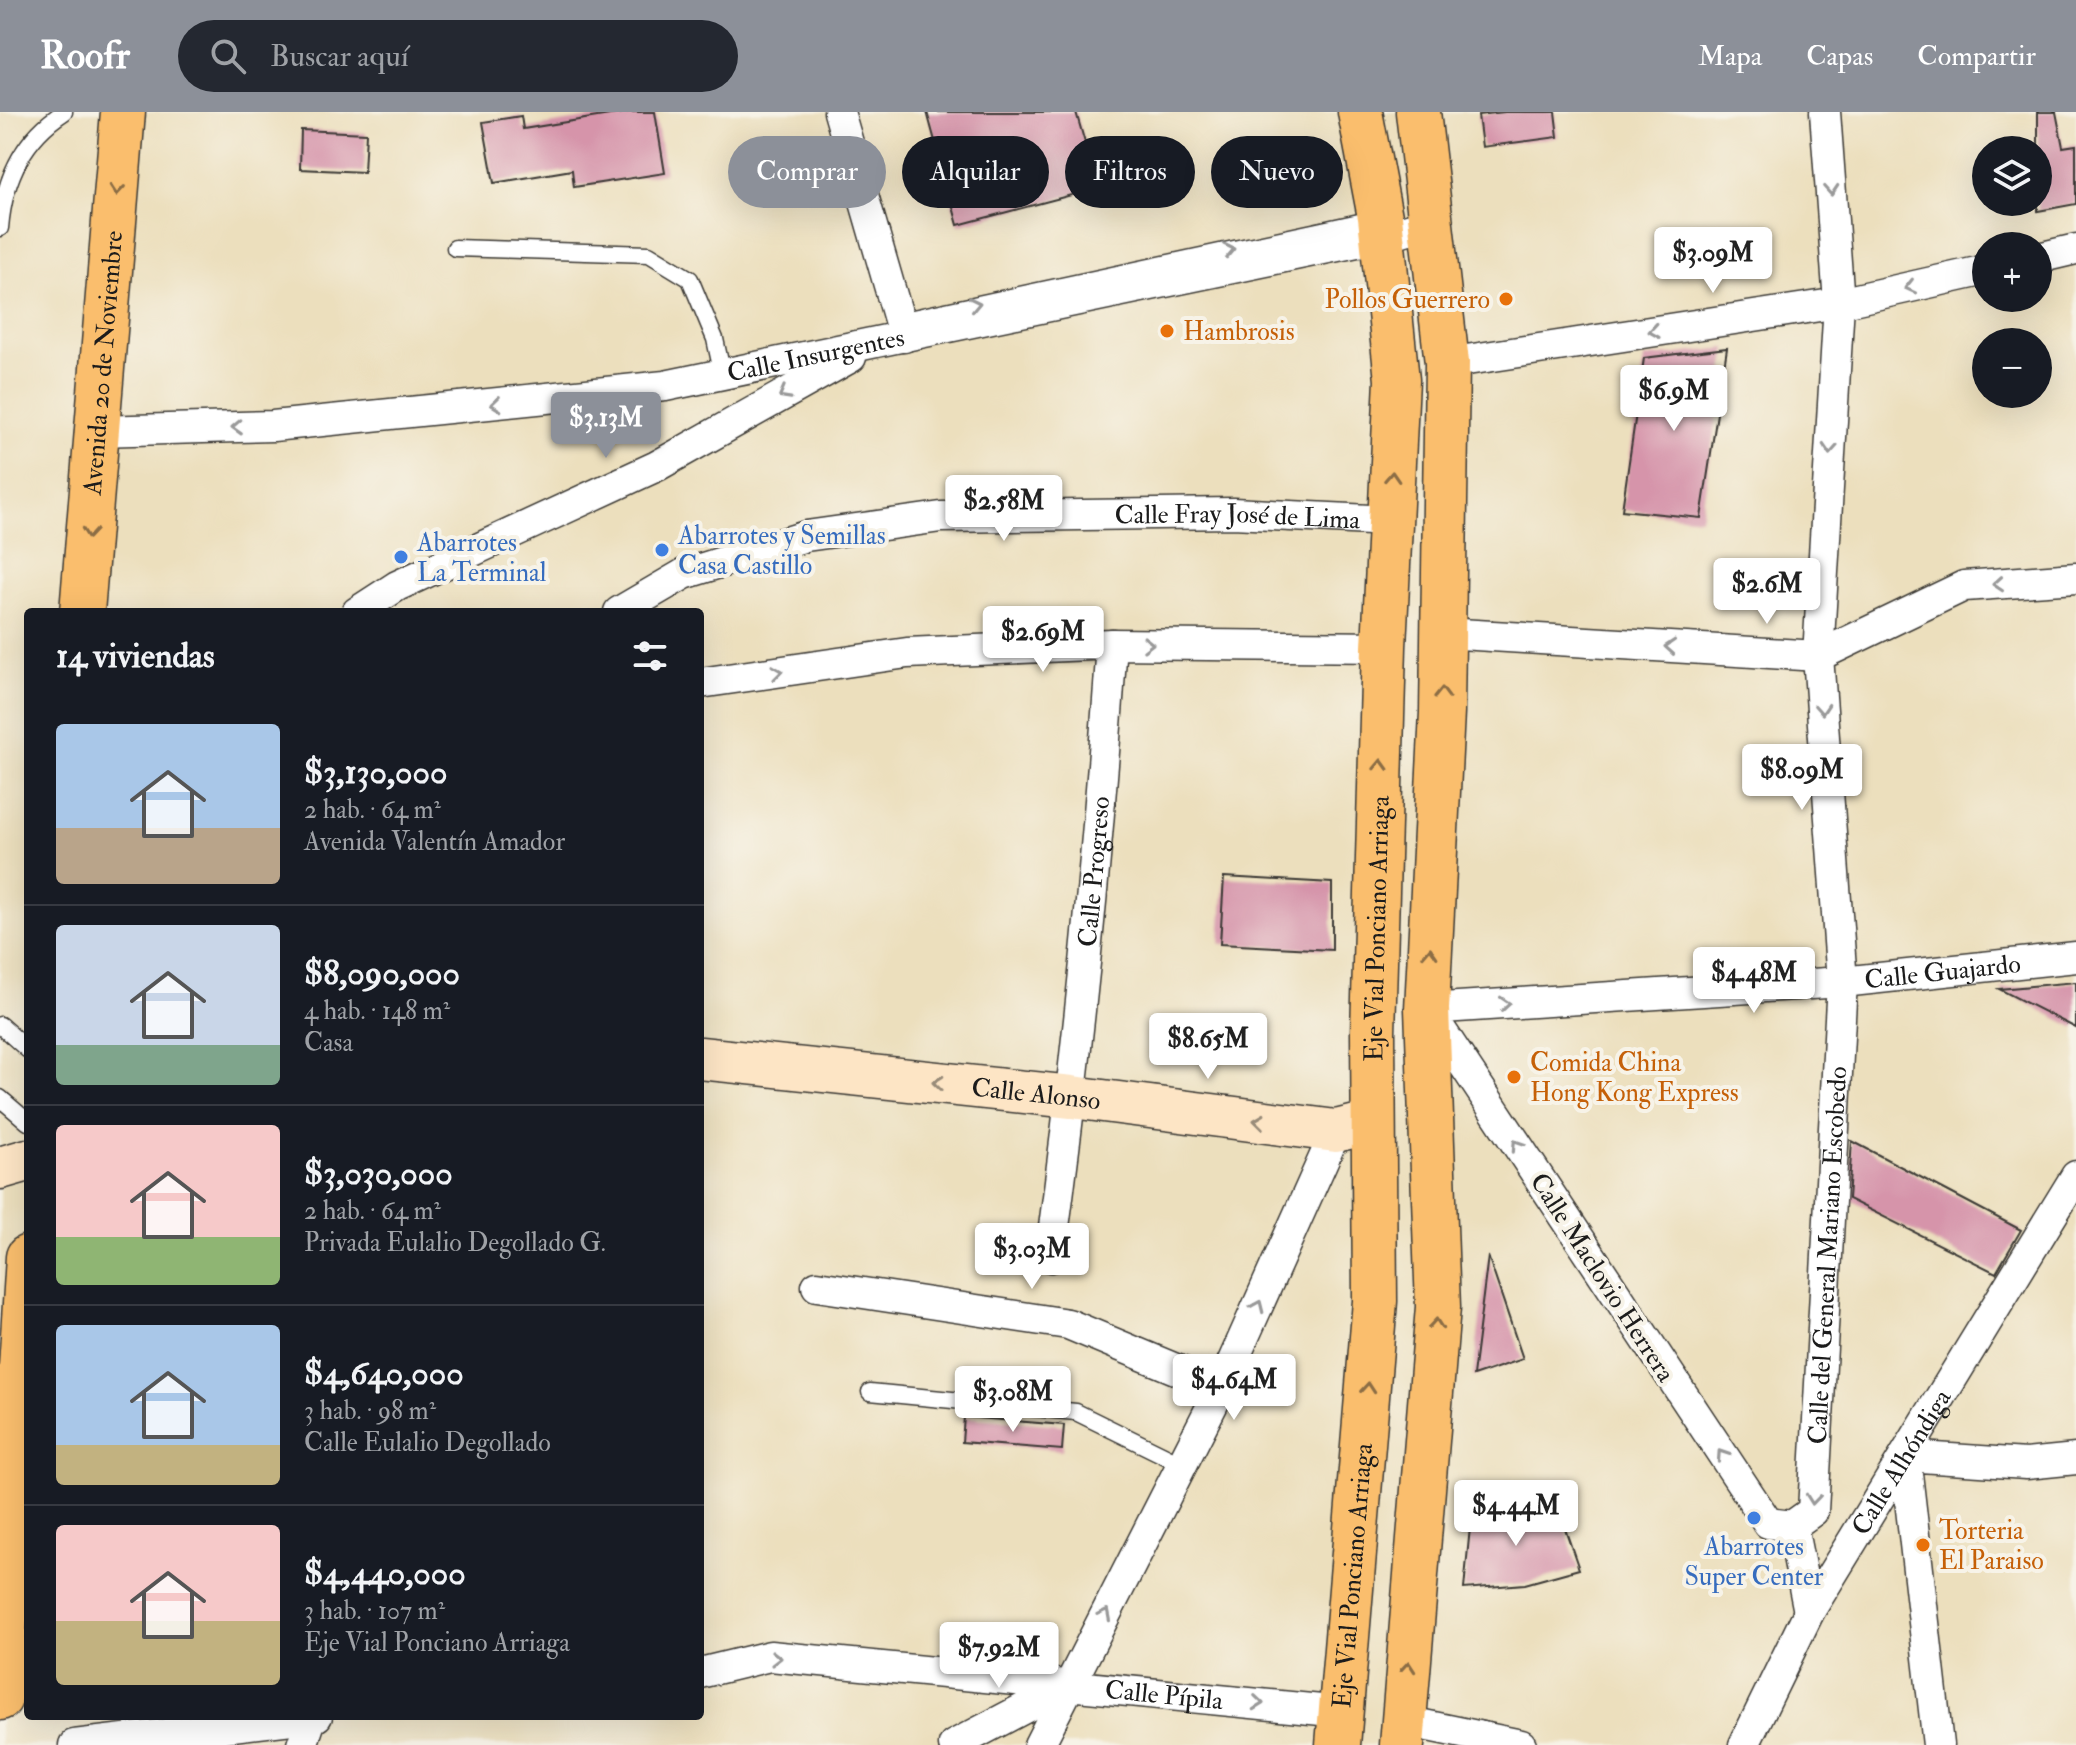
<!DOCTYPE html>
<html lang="es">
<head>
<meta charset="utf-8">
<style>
	body { margin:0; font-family:"IM FELL Double Pica",serif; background:#242831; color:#f1f3f6; height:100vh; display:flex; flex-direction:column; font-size:30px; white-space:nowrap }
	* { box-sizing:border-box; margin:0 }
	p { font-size:26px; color:#9ea1a6 }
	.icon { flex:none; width:44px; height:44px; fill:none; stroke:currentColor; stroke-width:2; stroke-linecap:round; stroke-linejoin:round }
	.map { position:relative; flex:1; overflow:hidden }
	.details { position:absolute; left:24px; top:496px; width:680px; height:1112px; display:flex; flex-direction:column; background:#171b24; border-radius:8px; box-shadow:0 8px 32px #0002 }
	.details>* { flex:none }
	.banner { position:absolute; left:728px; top:24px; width:760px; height:72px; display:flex; gap:16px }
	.fabs { position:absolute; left:1972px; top:24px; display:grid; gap:16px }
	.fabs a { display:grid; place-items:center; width:80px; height:80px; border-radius:50%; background:#171b24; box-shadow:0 8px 32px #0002; font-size:40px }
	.price { position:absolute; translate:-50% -68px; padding:0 18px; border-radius:8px; background:#fff; color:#222; font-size:26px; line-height:52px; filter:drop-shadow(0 2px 4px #0008) }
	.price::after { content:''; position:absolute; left:50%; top:48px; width:24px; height:18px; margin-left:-12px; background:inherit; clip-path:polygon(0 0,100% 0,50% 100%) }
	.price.active { background:#8c9099; color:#fff }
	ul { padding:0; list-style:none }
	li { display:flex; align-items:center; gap:24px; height:200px; padding:0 32px }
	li+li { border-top:2px solid #363941 }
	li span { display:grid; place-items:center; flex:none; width:224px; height:160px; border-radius:8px; color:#555 }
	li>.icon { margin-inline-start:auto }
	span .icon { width:96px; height:96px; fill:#fffc; stroke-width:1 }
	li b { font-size:34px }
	h2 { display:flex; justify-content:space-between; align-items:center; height:96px; padding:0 32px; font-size:34px }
	.chip { padding:0 28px; border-radius:36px; background:#171b24; box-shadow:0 8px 32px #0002; font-size:28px; line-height:72px }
	.chip.active { background:#8c9099; color:#fff }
	header { display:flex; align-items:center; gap:48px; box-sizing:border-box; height:112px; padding:0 40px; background:#8c9099; color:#fff }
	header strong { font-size:38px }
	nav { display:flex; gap:44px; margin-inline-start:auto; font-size:28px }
	.search { width:560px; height:72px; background:#242831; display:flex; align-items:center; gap:20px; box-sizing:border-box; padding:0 28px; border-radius:44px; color:#9ea1a6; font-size:30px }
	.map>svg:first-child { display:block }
	.building { fill:#d694aa }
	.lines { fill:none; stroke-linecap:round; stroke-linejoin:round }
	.lane-casing { stroke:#3b3934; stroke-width:19 }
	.street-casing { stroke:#3b3934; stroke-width:33 }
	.secondary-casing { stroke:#3b3934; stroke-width:45 }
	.primary-casing { stroke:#3b3934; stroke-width:47 }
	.lane { stroke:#fff; stroke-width:16 }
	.street { stroke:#fff; stroke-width:30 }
	.secondary { stroke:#fde5c5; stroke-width:42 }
	.primary { stroke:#fabe6d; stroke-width:44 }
	.oneway { stroke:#8b6d44 }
	.oneway2 { stroke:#999 }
	.oneway3 { stroke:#988b79 }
	.food-dot { fill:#e8710a; stroke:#f7f3e8; stroke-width:3 }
	.shop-dot { fill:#3f7fe0; stroke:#f7f3e8; stroke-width:3 }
	.labels { text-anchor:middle; stroke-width:8; stroke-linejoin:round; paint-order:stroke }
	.food-label { font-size:26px; fill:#c56008; stroke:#f7f3e8; text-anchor:start }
	.street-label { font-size:26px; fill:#1c1c1c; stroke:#f7f3e8 }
	.shop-label { font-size:26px; fill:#366cbe; stroke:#f7f3e8; text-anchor:start }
</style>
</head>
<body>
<header>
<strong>Roofr</strong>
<div class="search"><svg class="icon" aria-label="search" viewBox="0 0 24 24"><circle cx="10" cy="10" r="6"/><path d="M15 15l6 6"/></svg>Buscar aquí</div>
<nav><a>Mapa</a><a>Capas</a><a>Compartir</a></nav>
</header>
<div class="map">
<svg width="2076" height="1633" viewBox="0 0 2076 1633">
	<rect width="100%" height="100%" fill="#f7f3e8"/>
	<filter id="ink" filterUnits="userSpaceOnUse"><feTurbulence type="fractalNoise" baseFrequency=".0125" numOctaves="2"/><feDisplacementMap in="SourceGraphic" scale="16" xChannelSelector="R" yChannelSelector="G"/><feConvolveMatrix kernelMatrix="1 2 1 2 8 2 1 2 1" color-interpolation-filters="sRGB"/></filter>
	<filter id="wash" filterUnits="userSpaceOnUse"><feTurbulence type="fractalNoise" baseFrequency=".006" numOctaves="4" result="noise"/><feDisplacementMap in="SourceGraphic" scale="32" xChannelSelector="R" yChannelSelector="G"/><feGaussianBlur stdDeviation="1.8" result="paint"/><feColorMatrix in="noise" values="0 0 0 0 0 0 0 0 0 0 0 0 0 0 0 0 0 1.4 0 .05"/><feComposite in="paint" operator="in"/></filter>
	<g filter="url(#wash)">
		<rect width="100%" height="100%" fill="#ecdfbd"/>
		<g id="blocks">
			<!-- building -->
			<g class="building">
				<path d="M 628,0 L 655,0 L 665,61 L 574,75 L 572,58 L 494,71 L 483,10 L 521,4 L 523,17 Z"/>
				<path d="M 927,0 L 1076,0 L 1098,76 L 958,113 Z"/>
				<path d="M 1505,0 L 1555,0 L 1558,25 L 1482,35 L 1478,3 Z"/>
				<path d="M 2038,0 L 2056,0 L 2063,35 L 2076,33 L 2076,92 L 2038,99 Z"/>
				<path d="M 301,18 L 366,21 L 364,60 L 300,57 Z"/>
				<path d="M 1727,236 L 1701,406 L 1622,398 L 1644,246 Z"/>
				<path d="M 1224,765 L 1332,771 L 1332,838 L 1220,832 Z"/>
				<path d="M 2076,870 L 2076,916 L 1999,877 Z"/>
				<path d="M 1852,1029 L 2021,1118 L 1996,1161 L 1848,1087 Z"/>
				<path d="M 1488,1144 L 1523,1247 L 1473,1264 Z"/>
				<path d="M 964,1305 L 1064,1313 L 1062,1338 L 962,1330 Z"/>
				<path d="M 1472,1395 L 1546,1399 L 1548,1404 L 1560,1402 L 1579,1457 L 1525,1472 L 1464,1477 Z"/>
			</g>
		</g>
	</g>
	<g filter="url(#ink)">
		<use href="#blocks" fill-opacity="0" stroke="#3b3934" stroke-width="2"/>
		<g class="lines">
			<defs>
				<g id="lane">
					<path d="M 0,116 C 4,68 22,27 64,0"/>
					<path d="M 455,136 L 649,142 L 690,167 L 715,227 L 723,264"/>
					<path d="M 899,209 L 1378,106"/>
					<path d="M 0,913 L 28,938"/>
					<path d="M 0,986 L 28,1010"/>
					<path d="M 870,1280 L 1076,1300 L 1182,1352"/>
				</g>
				<g id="street">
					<path d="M 839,0 L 904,225"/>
					<path d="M 2038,146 L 2076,137"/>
					<path d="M 1447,251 L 1839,191 L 1986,158"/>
					<path id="s1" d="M 97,319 L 273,314 L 665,274 L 1381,125 L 1429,111"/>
					<path d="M 357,500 L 397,474 L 657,354 L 851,245"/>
					<path id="s2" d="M 619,500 L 684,462 L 806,424 L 941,405 L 1233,401 L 1390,409"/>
					<path d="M 1443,521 L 1818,544 L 1964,474 L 2076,466"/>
					<path d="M 700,571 L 907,541 L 1112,532 L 1384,535"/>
					<path id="s3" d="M 1050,1145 C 1078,941 1098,737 1112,532"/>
					<path d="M 817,1174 L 1068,1212 L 1221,1276"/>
					<path id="s4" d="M 1792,1414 L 1813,1399 L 1842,870 L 1818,544 L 1839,191 L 1825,0"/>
					<path id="s5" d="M 1792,1414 L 1768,1411 L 1427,897 L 1842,870 L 2076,845"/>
					<path d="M 1792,1414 L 1809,1500"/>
					<path id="s6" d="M 700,1561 L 770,1544 L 1342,1600"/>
					<path d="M 1404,1609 L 1521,1633"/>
					<path d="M 74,1633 L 317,1604"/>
					<path d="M 302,1633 L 312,1604"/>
					<path d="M 954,1633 L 1070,1572"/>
					<path d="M 1039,1633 L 1221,1276 L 1336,1019"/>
					<path id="s7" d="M 1744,1633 L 1809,1500 L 2076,1064"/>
					<path d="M 1938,1633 L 1905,1344 L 2026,1352 L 2076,1347"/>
				</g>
				<g id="secondary">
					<path id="s8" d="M 700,946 L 1072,985 L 1336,1019 L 1372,1010"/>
					<path d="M 0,1056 L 28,1048"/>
				</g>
				<g id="primary">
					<path id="s9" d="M 82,500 L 123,0"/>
					<path d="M 0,1586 L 28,1145"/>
					<path id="s10" d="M 1338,1633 L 1375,1189 L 1373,921 L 1384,535 L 1397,268 L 1380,105 L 1360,0"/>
					<path d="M 1402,1633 L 1438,1195 L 1427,897 L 1442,600 L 1447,251 L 1418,0"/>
				</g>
			</defs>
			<!-- lane casing -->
			<use href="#lane" class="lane-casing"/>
			<!-- street casing -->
			<use href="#street" class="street-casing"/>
			<!-- secondary casing -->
			<use href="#secondary" class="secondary-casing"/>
			<!-- primary casing -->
			<use href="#primary" class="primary-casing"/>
			<!-- lane -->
			<use href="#lane" class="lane"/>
			<!-- street -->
			<use href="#street" class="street"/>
			<!-- secondary -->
			<use href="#secondary" class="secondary"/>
			<!-- primary -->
			<use href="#primary" class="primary"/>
		</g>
		<!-- one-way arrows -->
		<defs><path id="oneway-chevron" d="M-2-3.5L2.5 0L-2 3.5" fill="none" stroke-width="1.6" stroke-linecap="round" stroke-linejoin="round" transform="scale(2)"/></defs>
		<g class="oneway">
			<use href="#oneway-chevron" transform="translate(117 78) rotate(95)"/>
			<use href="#oneway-chevron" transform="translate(1392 365) rotate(-87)"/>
			<use href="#oneway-chevron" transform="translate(89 421) rotate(95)"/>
			<use href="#oneway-chevron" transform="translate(1442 581) rotate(-89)"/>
			<use href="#oneway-chevron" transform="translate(1381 653) rotate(-88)"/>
			<use href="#oneway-chevron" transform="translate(1430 841) rotate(-87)"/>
			<use href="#oneway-chevron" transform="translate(1436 1212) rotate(-85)"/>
			<use href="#oneway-chevron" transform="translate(1368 1276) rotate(-85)"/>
			<use href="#oneway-chevron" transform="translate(1408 1555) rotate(-85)"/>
		</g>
		<g class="oneway2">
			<use href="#oneway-chevron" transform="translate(1831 78) rotate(86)"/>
			<use href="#oneway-chevron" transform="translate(1229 138) rotate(-12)"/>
			<use href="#oneway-chevron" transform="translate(1910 175) rotate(167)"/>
			<use href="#oneway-chevron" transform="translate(975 192) rotate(-12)"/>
			<use href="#oneway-chevron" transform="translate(1654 219) rotate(171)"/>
			<use href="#oneway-chevron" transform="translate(784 282) rotate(151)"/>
			<use href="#oneway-chevron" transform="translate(496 292) rotate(174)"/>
			<use href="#oneway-chevron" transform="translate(237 315) rotate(178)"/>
			<use href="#oneway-chevron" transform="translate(1830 337) rotate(94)"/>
			<use href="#oneway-chevron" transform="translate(1998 472) rotate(176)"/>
			<use href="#oneway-chevron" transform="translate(1148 532) rotate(1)"/>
			<use href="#oneway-chevron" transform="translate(1670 535) rotate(-176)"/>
			<use href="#oneway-chevron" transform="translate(777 560) rotate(-8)"/>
			<use href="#oneway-chevron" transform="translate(1822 597) rotate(86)"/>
			<use href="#oneway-chevron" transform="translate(1505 892) rotate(-4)"/>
			<use href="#oneway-chevron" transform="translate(1517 1033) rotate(-123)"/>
			<use href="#oneway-chevron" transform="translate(1258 1194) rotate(-66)"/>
			<use href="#oneway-chevron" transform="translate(1722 1343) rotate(-124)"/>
			<use href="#oneway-chevron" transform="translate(1813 1387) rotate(96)"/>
			<use href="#oneway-chevron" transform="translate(1105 1502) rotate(-63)"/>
			<use href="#oneway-chevron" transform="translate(776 1546)"/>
			<use href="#oneway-chevron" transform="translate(1258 1591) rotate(6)"/>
		</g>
		<g class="oneway3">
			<use href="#oneway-chevron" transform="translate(938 971) rotate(-174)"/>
			<use href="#oneway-chevron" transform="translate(1259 1009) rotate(-173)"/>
		</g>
	</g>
	<!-- markers -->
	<g class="food-dot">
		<circle cx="1506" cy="187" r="8"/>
		<circle cx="1167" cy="219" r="8"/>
		<circle cx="1514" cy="965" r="8"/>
		<circle cx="1923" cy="1433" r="8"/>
	</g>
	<g class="shop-dot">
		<circle cx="662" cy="438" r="8"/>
		<circle cx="401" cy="445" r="8"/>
		<circle cx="1754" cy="1406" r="8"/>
	</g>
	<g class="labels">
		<!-- food labels -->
		<g class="food-label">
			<text x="1490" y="196" text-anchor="end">Pollos Guerrero</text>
			<text x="1183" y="228">Hambrosis</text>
			<text x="1530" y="959">Comida China<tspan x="1530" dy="30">Hong Kong Express</tspan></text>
			<text x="1939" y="1427">Torteria<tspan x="1939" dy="30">El Paraiso</tspan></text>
		</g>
		<!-- street labels -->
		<g class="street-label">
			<text dy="9" stroke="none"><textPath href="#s1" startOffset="724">Calle Insurgentes</textPath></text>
			<text dy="9" stroke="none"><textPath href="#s9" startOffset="250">Avenida 20 de Noviembre</textPath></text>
			<text dy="9" stroke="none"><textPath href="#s2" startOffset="636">Calle Fray José de Lima</textPath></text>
			<text dy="9" stroke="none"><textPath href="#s3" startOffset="388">Calle Progreso</textPath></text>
			<text dy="9" stroke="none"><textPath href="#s10" startOffset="818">Eje Vial Ponciano Arriaga</textPath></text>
			<text dy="9" stroke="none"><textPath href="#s5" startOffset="1158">Calle Guajardo</textPath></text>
			<text dy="9" stroke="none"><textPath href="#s8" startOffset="338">Calle Alonso</textPath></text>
			<text dy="9" stroke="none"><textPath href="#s4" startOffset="282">Calle del General Mariano Escobedo</textPath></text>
			<text transform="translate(1603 1165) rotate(57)" y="9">Calle Maclovio Herrera</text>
			<text dy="9" stroke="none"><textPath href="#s7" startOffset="324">Calle Alhóndiga</textPath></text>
			<text dy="9" stroke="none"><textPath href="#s10" startOffset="170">Eje Vial Ponciano Arriaga</textPath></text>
			<text dy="9" stroke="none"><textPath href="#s6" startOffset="468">Calle Pípila</textPath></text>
		</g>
		<!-- shop labels -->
		<g class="shop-label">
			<text x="678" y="432">Abarrotes y Semillas<tspan x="678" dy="30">Casa Castillo</tspan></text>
			<text x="417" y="439">Abarrotes<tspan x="417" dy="30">La Terminal</tspan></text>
			<text x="1754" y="1443" text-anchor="middle">Abarrotes<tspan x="1754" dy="30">Super Center</tspan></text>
		</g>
	</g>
</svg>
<div class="fabs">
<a><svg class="icon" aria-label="layers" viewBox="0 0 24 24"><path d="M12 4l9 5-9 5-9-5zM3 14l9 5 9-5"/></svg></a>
<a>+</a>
<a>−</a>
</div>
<b class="price" style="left:1713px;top:183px">$3.09M</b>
<b class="price" style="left:1674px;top:321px">$6.9M</b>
<b class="price active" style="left:606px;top:348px">$3.13M</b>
<b class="price" style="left:1004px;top:431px">$2.58M</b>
<b class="price" style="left:1767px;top:514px">$2.6M</b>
<b class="price" style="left:1043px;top:562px">$2.69M</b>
<b class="price" style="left:1802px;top:700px">$8.09M</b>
<b class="price" style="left:1754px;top:903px">$4.48M</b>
<b class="price" style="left:1208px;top:969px">$8.65M</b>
<b class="price" style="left:1032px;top:1179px">$3.03M</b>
<b class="price" style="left:1234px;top:1310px">$4.64M</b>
<b class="price" style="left:1013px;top:1322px">$3.08M</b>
<b class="price" style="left:1516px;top:1436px">$4.44M</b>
<b class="price" style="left:999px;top:1578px">$7.92M</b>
<div class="banner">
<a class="chip active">Comprar</a>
<a class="chip">Alquilar</a>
<a class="chip">Filtros</a>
<a class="chip">Nuevo</a>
</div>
<section class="details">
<h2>14 viviendas<svg class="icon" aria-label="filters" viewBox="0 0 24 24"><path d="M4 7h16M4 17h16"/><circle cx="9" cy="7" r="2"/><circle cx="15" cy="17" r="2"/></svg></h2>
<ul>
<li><span style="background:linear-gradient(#a9c7e8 65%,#b9a48a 0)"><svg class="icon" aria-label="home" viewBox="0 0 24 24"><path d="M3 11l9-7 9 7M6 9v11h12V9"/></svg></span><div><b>$3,130,000</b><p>2 hab. · 64 m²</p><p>Avenida Valentín Amador</p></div></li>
<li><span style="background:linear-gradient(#c9d6e8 75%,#7fa58c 0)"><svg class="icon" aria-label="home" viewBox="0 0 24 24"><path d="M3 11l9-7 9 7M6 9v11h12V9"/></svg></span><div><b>$8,090,000</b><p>4 hab. · 148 m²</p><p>Casa</p></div></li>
<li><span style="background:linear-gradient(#f6c9c9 70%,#8fb573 0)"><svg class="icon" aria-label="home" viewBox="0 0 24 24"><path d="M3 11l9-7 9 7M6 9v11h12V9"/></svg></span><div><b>$3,030,000</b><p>2 hab. · 64 m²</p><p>Privada Eulalio Degollado G.</p></div></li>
<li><span style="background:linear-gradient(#a9c7e8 75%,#c2b280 0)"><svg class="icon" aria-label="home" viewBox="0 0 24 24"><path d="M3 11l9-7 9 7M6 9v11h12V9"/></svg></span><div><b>$4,640,000</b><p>3 hab. · 98 m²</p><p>Calle Eulalio Degollado</p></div></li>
<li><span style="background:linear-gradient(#f6c9c9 60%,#c2b280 0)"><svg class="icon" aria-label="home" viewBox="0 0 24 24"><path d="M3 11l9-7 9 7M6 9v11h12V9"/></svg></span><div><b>$4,440,000</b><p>3 hab. · 107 m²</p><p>Eje Vial Ponciano Arriaga</p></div></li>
</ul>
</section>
</div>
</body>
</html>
